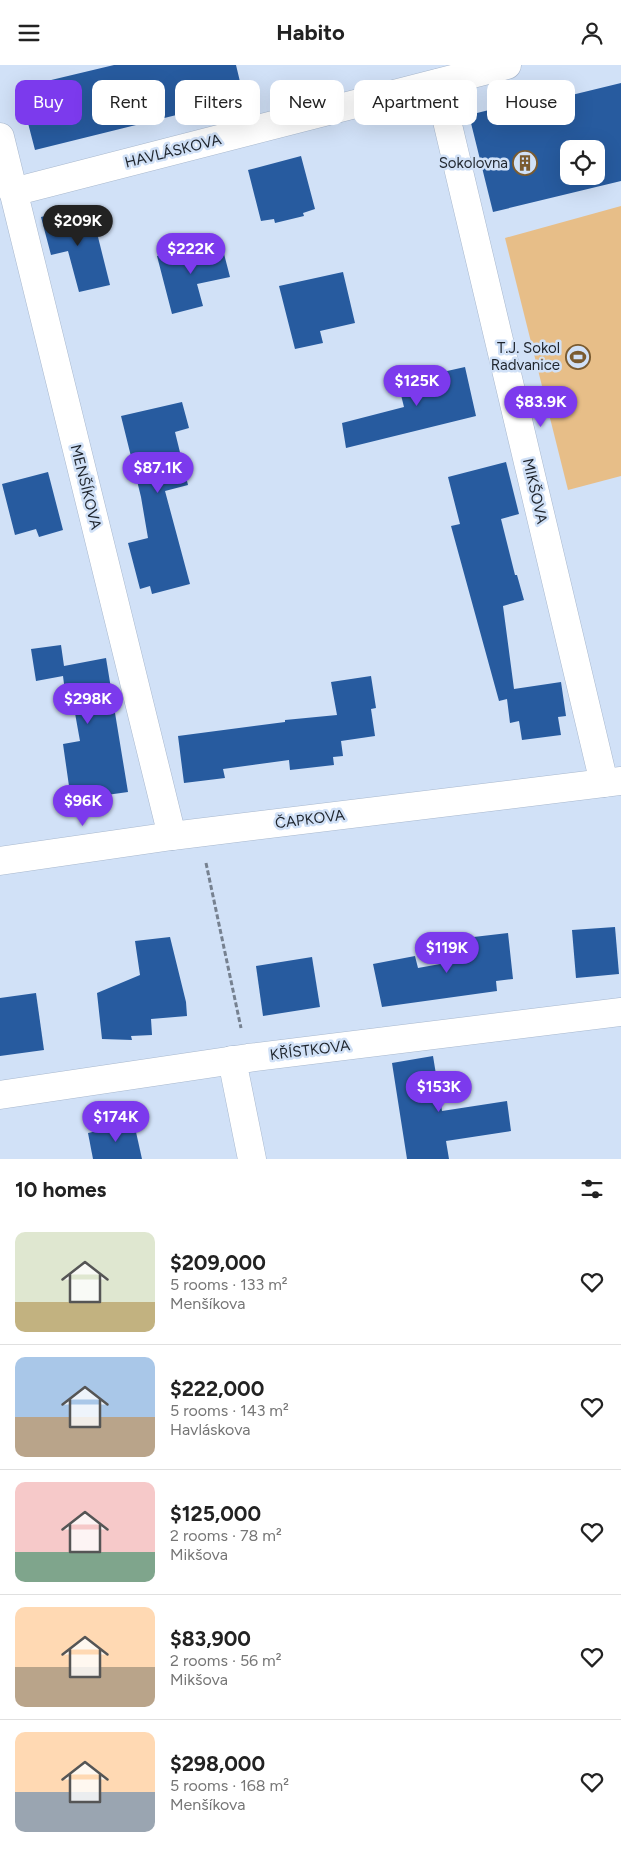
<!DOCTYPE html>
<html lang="en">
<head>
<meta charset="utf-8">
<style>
	body { margin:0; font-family:Figtree,sans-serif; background:#f6f6f6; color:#222; height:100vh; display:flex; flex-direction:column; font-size:19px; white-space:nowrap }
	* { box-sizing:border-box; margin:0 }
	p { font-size:16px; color:#767676 }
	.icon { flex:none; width:28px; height:28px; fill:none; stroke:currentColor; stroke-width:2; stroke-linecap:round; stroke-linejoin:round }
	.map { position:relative; height:1094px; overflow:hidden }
	.side { display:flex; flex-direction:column; background:#fff; flex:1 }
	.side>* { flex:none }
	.hud { position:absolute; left:15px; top:15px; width:591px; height:45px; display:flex; gap:10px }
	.controls { position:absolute; left:560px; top:75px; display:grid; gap:10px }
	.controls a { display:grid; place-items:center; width:45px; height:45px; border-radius:10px; background:#fff; box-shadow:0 5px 20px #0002; font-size:25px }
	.price { position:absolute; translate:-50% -42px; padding:0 11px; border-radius:18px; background:#7c3aed; color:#fff; font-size:16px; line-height:32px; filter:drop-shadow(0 1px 2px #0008) }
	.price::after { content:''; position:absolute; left:50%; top:30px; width:15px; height:11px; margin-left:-8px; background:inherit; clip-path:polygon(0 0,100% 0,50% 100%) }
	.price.selected { background:#222; color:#fff }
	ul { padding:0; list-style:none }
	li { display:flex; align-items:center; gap:15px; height:125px; padding:0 15px }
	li+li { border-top:1px solid #e0e0e0 }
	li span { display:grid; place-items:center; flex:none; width:140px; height:100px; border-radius:10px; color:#555 }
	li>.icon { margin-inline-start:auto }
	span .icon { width:60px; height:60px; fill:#fffc; stroke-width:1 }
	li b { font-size:21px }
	h2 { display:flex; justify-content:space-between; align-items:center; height:60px; padding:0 15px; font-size:21px }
	.tag { padding:0 18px; border-radius:10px; background:#fff; box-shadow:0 5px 20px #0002; font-size:18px; line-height:45px }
	.tag.selected { background:#7c3aed; color:#fff }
	header { display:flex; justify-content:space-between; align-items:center; height:65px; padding:0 15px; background:#fff; font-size:22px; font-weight:700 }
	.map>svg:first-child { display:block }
	.grass { fill:#e7be88 }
	.building { fill:#275b9f; fill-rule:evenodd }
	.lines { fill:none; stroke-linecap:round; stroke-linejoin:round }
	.minor-casing { stroke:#a8b8ce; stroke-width:29 }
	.path { stroke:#768190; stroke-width:3; stroke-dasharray:5 2.5; stroke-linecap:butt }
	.minor { stroke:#fff; stroke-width:28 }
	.labels { text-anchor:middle; stroke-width:5; stroke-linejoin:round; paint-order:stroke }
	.street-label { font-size:15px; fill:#1f252d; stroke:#d1e1f7 }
	.poi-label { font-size:15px; fill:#1f252d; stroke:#d1e1f7; text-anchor:end }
</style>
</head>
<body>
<header><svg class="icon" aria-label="menu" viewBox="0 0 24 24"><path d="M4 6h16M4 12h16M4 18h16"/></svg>Habito<svg class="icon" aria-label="person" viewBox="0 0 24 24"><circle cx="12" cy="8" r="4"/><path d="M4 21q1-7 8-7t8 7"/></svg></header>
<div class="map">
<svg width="621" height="1094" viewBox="0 0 621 1094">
	<rect width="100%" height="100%" fill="#d1e1f7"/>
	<!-- grass -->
	<path class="grass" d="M 621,141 L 621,411 L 568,425 L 505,173 Z"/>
	<!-- building -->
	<g class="building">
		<path d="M 114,0 L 236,0 L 242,25 L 231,28 L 233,36 L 35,85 L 23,39 L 30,38 L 26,21 Z"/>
		<path d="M 621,18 L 621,116 L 493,147 L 469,50 L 509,40 L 510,45 ZM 569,84 L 596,84 L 596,111 L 569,111 Z"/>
		<path d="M 301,91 L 315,144 L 303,148 L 304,151 L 275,158 L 274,154 L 261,156 L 248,105 Z"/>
		<path d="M 83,142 L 88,162 L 95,160 L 110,220 L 79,227 L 68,186 L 51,190 L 41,152 Z"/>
		<path d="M 201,181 L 202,185 L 222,181 L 230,212 L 197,219 L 203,241 L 172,249 L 157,191 Z"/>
		<path d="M 343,207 L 355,258 L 320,266 L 323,278 L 295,284 L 279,221 Z"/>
		<path d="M 427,302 L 429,310 L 465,302 L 476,351 L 346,383 L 342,358 L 404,342 L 396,310 Z"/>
		<path d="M 182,337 L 189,363 L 175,367 L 188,420 L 165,426 L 190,519 L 152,529 L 150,521 L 140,524 L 128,478 L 148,473 L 141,432 L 121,351 Z"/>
		<path d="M 506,397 L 519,449 L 501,454 L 515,510 L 517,510 L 524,535 L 503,541 L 514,624 L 561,617 L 566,651 L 558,652 L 561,670 L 522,675 L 519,656 L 510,658 L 507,634 L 499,636 L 451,461 L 460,459 L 448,412 Z"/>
		<path d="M 48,407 L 63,465 L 39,472 L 36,464 L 15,470 L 2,419 Z"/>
		<path d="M 61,580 L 64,601 L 106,593 L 128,727 L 71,735 L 63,679 L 80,676 L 71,626 L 65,627 L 63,611 L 36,616 L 31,584 Z"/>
		<path d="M 371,611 L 376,643 L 371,644 L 375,671 L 341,676 L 343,691 L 333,692 L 334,700 L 290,705 L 289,695 L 223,704 L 225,713 L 184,718 L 178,671 L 285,657 L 285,655 L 337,650 L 331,617 Z"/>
		<path d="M 615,862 L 619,909 L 576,913 L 572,865 Z"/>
		<path d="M 508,868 L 513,914 L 496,916 L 497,926 L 382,942 L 373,899 L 415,891 L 418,903 L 468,894 L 465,873 Z"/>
		<path d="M 170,872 L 186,937 L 187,951 L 151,954 L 152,970 L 131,971 L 132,975 L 102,974 L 97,928 L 140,910 L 135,876 Z"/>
		<path d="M 312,892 L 320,942 L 263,951 L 256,901 Z"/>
		<path d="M 36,928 L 44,985 L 0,991 L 0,933 Z"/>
		<path d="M 433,991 L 442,1046 L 507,1036 L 511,1066 L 446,1076 L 449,1094 L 407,1094 L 392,998 Z"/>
		<path d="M 134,1058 L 142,1094 L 93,1094 L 88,1068 Z"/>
	</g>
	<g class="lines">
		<defs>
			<g id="minor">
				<path d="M 438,18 L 604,718"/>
				<path d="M 0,72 L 172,771"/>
				<path d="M 13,127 L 507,0"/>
				<path d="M 0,796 L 172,771 L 621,716"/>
				<path d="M 232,995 L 252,1094"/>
				<path d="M 0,1030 L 248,993 L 621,947"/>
			</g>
		</defs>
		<!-- minor casing -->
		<use href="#minor" class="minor-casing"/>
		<!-- path -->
		<path class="path" d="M 206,798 L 241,963"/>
		<!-- minor -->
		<use href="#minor" class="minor"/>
	</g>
	<!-- icons -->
	<defs>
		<symbol id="building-ring" viewBox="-11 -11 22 22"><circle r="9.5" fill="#d1e1f7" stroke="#7a5b30" stroke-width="1.5"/><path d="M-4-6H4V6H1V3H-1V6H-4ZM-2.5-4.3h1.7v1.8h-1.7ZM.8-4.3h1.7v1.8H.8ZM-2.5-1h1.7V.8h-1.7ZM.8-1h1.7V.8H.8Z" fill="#7a5b30"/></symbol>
		<symbol id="stadium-ring" viewBox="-11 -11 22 22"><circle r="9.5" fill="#d1e1f7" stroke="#7a5b30" stroke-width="1.5"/><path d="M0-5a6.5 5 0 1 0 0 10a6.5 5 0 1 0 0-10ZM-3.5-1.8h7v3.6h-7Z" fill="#7a5b30"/></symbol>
	</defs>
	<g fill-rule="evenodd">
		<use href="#building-ring" x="511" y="84" width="28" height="28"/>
		<use href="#stadium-ring" x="564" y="278" width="28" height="28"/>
	</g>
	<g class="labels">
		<!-- street labels -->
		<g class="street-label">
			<text transform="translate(173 86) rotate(-14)" y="5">HAVLÁSKOVA</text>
			<text transform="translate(86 422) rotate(76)" y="5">MENŠÍKOVA</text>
			<text transform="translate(535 426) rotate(77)" y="5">MIKŠOVA</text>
			<text transform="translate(310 754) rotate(-7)" y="5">ČAPKOVA</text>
			<text transform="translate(310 985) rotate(-7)" y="5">KŘÍSTKOVA</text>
		</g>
		<!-- poi labels -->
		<g class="poi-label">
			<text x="508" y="103">Sokolovna</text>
			<text x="560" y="288">T.J. Sokol<tspan x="560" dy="17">Radvanice</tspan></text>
		</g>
	</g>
</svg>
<div class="controls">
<a><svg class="icon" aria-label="locate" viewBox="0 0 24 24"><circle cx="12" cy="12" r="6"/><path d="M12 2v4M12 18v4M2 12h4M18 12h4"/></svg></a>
</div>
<b class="price selected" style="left:78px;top:182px">$209K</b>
<b class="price" style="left:191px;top:210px">$222K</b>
<b class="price" style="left:417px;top:342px">$125K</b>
<b class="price" style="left:541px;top:363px">$83.9K</b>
<b class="price" style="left:158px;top:429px">$87.1K</b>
<b class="price" style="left:88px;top:660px">$298K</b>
<b class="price" style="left:83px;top:762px">$96K</b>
<b class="price" style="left:447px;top:909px">$119K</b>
<b class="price" style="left:439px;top:1048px">$153K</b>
<b class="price" style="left:116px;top:1078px">$174K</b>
<div class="hud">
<a class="tag selected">Buy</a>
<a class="tag">Rent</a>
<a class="tag">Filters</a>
<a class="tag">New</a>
<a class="tag">Apartment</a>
<a class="tag">House</a>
</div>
</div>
<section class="side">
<h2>10 homes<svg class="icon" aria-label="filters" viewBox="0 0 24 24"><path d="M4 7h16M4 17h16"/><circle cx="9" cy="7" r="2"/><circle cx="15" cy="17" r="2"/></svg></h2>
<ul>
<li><span style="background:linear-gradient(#dfe7d0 70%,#c2b280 0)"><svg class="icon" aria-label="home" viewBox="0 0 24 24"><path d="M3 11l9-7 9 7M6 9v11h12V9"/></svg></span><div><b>$209,000</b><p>5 rooms · 133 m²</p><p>Menšíkova</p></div><svg class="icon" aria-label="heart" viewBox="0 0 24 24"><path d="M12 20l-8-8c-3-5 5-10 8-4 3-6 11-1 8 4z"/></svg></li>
<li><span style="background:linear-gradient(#a9c7e8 60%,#b9a48a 0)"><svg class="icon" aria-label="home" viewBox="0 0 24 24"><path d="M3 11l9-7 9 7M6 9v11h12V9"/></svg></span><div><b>$222,000</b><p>5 rooms · 143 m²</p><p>Havláskova</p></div><svg class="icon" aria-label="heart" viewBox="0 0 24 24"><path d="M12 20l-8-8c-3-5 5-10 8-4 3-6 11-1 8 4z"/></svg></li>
<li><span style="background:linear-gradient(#f6c9c9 70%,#7fa58c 0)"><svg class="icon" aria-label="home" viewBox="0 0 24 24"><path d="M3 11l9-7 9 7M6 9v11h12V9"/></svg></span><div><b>$125,000</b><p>2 rooms · 78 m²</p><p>Mikšova</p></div><svg class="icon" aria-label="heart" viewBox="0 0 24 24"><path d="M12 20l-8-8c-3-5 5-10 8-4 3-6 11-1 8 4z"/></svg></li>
<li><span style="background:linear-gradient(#ffd9b3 60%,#b9a48a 0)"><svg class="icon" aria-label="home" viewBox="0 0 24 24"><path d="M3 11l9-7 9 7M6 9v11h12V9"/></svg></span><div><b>$83,900</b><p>2 rooms · 56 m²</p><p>Mikšova</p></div><svg class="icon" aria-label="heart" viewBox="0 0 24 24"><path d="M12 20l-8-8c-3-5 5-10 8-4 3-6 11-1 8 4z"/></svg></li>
<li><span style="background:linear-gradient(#ffd9b3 60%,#9aa5b1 0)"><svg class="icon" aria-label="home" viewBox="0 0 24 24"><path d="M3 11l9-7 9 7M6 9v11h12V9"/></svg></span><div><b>$298,000</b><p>5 rooms · 168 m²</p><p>Menšíkova</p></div><svg class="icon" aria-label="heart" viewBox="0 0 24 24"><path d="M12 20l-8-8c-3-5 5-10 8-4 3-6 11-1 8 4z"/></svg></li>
</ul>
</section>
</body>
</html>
